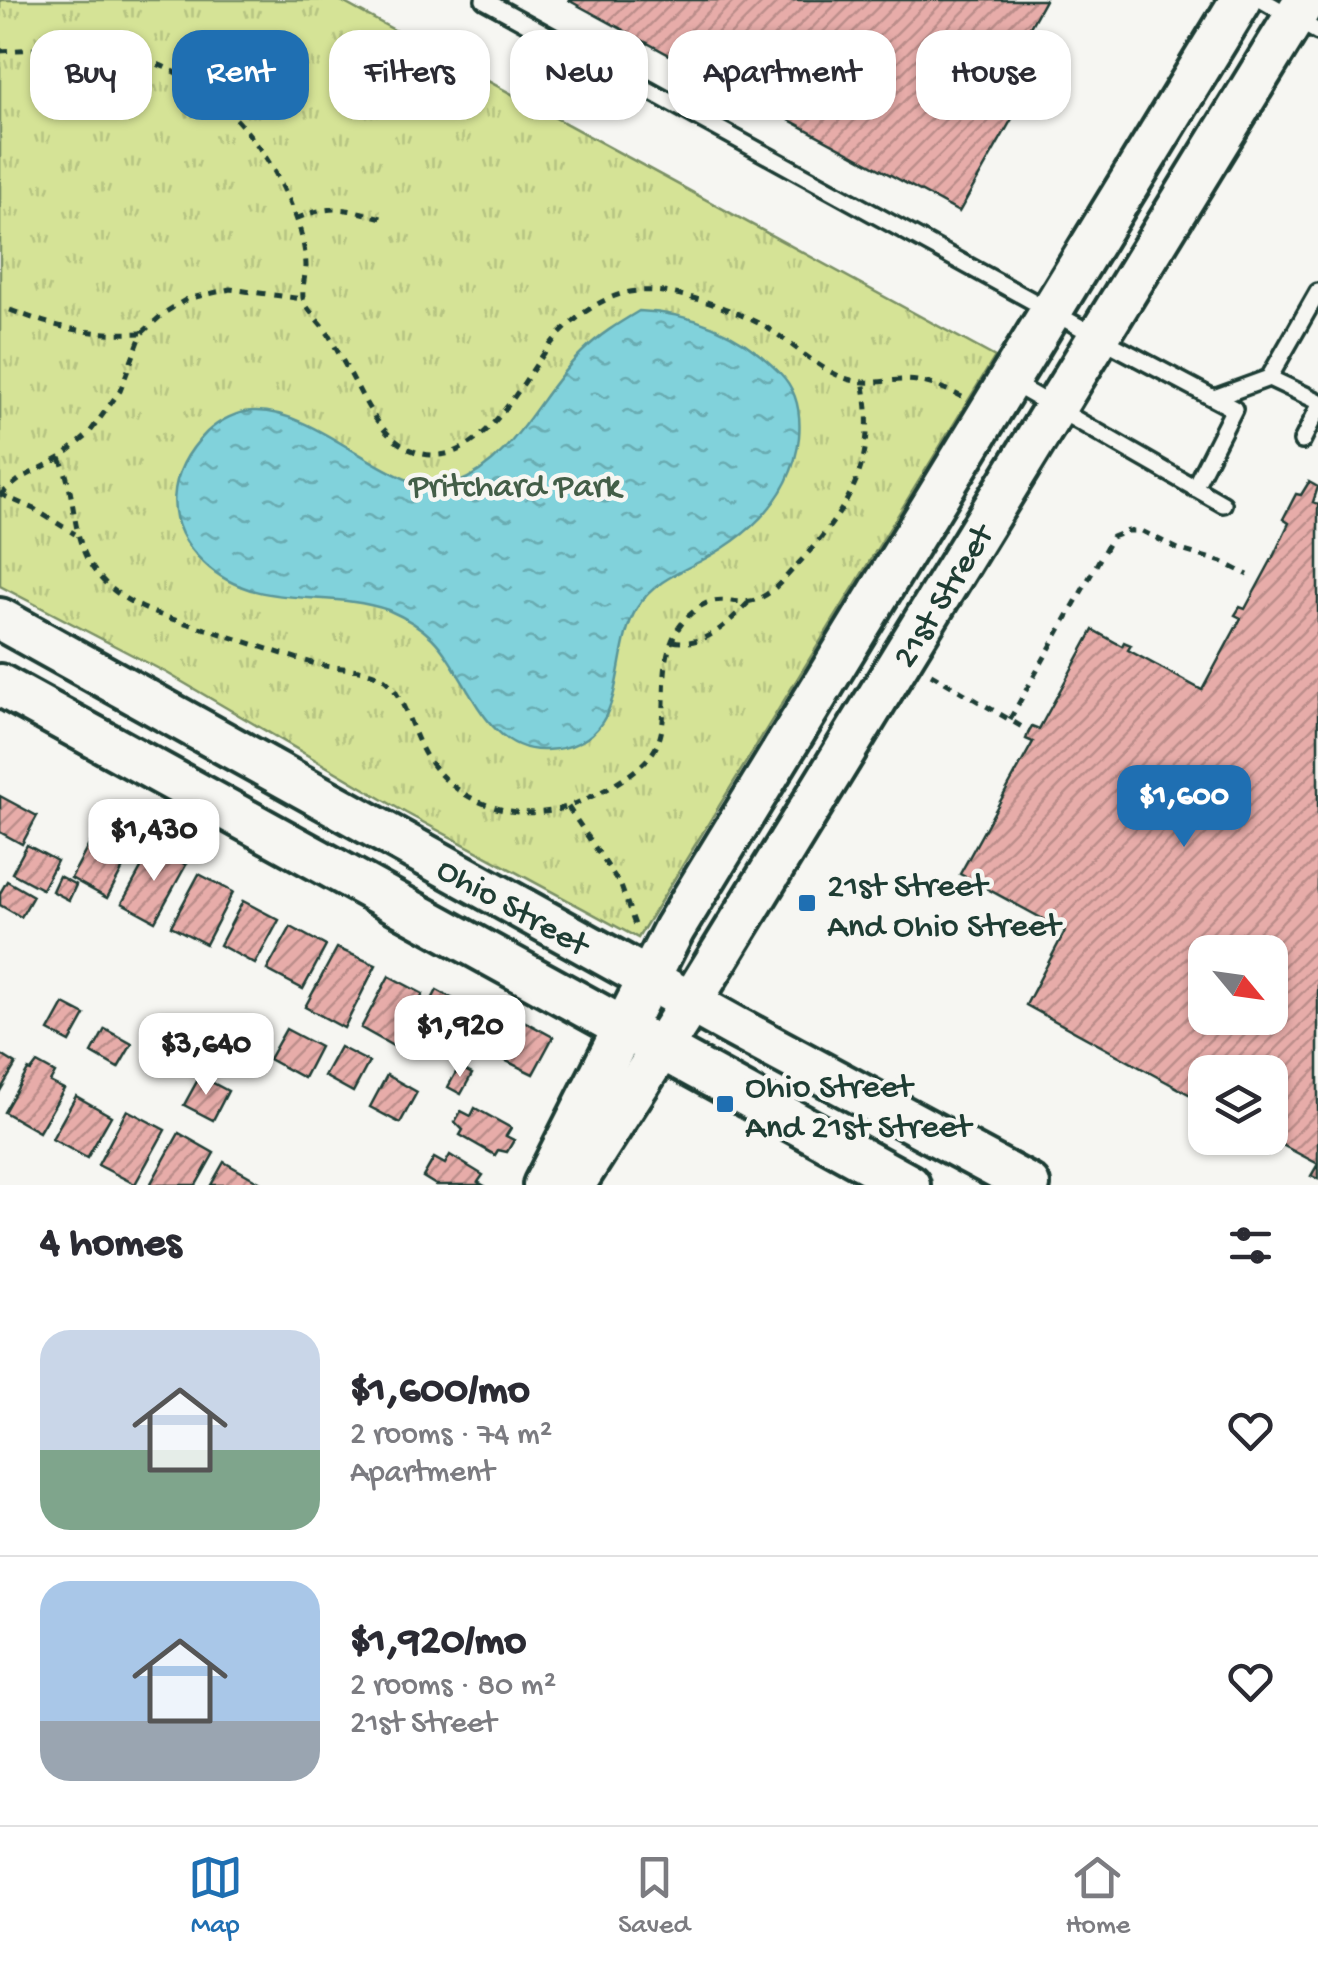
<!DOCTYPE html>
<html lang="en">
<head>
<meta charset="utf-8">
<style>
	body { margin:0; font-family:"Gochi Hand",sans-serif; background:#f2f2f3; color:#2b2b33; height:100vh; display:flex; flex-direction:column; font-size:38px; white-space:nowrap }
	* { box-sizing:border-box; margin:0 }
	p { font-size:32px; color:#7c7c81 }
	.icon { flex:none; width:55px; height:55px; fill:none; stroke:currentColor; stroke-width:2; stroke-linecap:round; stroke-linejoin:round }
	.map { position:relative; height:1185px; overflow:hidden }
	.panel { display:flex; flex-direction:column; background:#fff; flex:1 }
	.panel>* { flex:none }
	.top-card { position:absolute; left:30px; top:30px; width:1260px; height:90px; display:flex; gap:20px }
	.needle { width:65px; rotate:119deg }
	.controls { position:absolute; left:1188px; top:935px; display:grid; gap:20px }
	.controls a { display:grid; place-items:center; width:100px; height:100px; border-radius:20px; background:#fff; box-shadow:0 2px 8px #0004; font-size:50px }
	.price { position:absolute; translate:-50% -85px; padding:0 22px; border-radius:20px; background:#fff; color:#222; font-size:32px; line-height:65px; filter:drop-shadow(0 2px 5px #0008) }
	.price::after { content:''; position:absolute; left:50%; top:60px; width:30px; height:22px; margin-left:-15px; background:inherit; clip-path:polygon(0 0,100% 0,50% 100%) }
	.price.active { background:#1f6fb2; color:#fff }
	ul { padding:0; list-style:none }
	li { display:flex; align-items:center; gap:30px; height:250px; padding:0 40px }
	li+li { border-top:2px solid #e1e1e2 }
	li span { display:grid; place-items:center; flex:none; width:280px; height:200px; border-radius:30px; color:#555 }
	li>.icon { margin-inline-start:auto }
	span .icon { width:120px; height:120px; fill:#fffc; stroke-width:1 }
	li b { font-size:42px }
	h2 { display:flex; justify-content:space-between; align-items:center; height:120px; padding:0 40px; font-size:42px }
	.pill { padding:0 35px; border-radius:30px; background:#fff; box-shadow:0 2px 8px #0004; font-size:35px; line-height:90px }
	.pill.active { background:#1f6fb2; color:#fff }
	.dock { display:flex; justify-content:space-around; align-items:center; height:140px; border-top:2px solid #e1e1e2; background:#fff; font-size:28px; color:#7c7c81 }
	.dock a { display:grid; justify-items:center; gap:5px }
	.dock .active { color:#1f6fb2 }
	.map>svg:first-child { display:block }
	.park { fill:url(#park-tufts); stroke:#7a9065; stroke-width:2.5 }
	.water { fill:url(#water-ripples); stroke:#5a9698; stroke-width:2.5 }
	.building { fill:url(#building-hatch); stroke:#1f3d34; stroke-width:2.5; fill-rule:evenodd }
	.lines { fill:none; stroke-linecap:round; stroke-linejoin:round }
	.service-casing { stroke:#1f3d34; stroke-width:22 }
	.tertiary-casing { stroke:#1f3d34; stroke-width:48 }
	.path { stroke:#1f3d34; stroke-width:5; stroke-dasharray:8 8; stroke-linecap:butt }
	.service { stroke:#f6f6f2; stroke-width:15 }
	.tertiary { stroke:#f6f6f2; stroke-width:40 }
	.poi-dot { fill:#1f6fb2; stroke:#f6f6f2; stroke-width:4 }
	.labels { text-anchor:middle; stroke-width:9; stroke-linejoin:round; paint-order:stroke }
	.park-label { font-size:35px; fill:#435e48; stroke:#f6f6f2 }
	.street-label { font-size:35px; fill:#1f3d34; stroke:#f6f6f2 }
	.poi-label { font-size:35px; fill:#1f3d34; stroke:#f6f6f2; text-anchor:start }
</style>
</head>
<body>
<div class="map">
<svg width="1318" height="1185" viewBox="0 0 1318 1185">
	<defs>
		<pattern id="park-tufts" width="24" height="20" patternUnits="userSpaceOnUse" patternTransform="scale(2.5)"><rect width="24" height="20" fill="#d5e396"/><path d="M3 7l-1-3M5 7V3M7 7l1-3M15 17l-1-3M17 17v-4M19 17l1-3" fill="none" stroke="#b6c482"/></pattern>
		<pattern id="water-ripples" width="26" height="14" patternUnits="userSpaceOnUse" patternTransform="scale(2.5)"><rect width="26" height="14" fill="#81d2db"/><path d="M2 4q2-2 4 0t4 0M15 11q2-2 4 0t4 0" fill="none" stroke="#69acb2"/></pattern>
		<pattern id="building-hatch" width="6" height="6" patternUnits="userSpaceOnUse" patternTransform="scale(2.5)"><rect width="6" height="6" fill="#e7aca9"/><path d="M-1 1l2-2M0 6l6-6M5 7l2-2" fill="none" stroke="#bb8d8a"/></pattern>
	</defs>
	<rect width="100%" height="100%" fill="#f6f6f2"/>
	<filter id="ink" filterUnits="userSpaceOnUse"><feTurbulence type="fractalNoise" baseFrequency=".01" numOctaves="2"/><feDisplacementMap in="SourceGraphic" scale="20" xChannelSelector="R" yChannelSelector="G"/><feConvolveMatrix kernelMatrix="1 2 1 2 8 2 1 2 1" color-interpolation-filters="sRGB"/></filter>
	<g filter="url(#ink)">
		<!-- park -->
		<path class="park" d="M 0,0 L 339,0 L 995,357 L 638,938 L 406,813 L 167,673 L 0,586 Z"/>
		<!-- water -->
		<path class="water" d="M 639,311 C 694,313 741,333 780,373 C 797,390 801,414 799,437 C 793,497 749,536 699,562 C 675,574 651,585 637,608 C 607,655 634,747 546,750 C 484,753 467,673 432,638 C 420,626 404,617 388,610 C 327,588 256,613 204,563 C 161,522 167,472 207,432 C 219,421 237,411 254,411 C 322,409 400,504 455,484 C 515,461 539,393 582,352 C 599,335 619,323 639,311 Z"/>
		<!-- building -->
		<g class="building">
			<path d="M 568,0 L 1045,0 L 1008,67 L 1015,71 L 1012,77 L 1030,87 L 959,212 Z"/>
			<path d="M 1309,482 L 1318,487 L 1313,502 L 1318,504 L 1318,1179 L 1311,1176 L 1318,1164 L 1269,1138 L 1270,1072 L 1205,1072 L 1205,1103 L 1026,1005 L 1065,931 L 960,874 L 1033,742 L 1026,739 L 1029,731 L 1032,726 L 1039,729 L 1093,630 L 1122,646 L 1124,642 L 1131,645 L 1128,650 L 1202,690 L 1241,618 L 1235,615 L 1240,607 L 1245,609 L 1272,559 L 1289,523 L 1283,519 L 1296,494 L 1301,495 ZM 1205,952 L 1270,952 L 1270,1018 L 1205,1018 Z"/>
			<path d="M 0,796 L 37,816 L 22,844 L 0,832 Z"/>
			<path d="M 102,821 L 138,840 L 107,898 L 71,878 Z"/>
			<path d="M 27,845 L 57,861 L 42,889 L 12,873 Z"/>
			<path d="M 153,847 L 186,865 L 155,921 L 122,903 Z"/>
			<path d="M 199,874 L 233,892 L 206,944 L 171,926 Z"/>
			<path d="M 59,876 L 76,885 L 69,900 L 52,891 Z"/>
			<path d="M 7,881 L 33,896 L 21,917 L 0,905 L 0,893 Z"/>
			<path d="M 243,901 L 279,920 L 255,964 L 220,945 Z"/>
			<path d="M 291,927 L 326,946 L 303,989 L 267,970 Z"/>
			<path d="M 337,948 L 376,965 L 344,1028 L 305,1007 Z"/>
			<path d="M 389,976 L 423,994 L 395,1047 L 361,1028 Z"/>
			<path d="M 437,990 L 464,1005 L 448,1033 L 422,1019 Z"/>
			<path d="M 64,1004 L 85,1015 L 70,1042 L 49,1031 Z"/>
			<path d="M 496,1006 L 553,1037 L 533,1074 L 502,1059 L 504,1057 L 477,1042 Z"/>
			<path d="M 105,1029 L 132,1044 L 118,1068 L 92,1053 Z"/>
			<path d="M 286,1029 L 320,1047 L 304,1078 L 269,1059 Z"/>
			<path d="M 340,1047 L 369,1062 L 353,1092 L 324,1076 Z"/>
			<path d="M 0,1054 L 16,1064 L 0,1091 Z"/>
			<path d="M 37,1063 L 55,1073 L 50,1082 L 64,1089 L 39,1132 L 4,1112 L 28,1070 L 31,1071 Z"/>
			<path d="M 459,1067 L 472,1074 L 461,1094 L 448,1087 Z"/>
			<path d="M 387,1075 L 417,1092 L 400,1123 L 370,1107 Z"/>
			<path d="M 200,1076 L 228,1091 L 213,1120 L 184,1105 Z"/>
			<path d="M 76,1096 L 111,1116 L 87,1158 L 52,1139 Z"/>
			<path d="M 475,1108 L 511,1128 L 506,1136 L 514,1140 L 507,1152 L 498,1150 L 495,1155 L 460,1135 L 463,1130 L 455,1122 L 461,1111 L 471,1116 Z"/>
			<path d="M 127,1110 L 165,1130 L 135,1184 L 98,1165 Z"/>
			<path d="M 179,1133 L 214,1153 L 196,1185 L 150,1185 Z"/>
			<path d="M 450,1155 L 483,1175 L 478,1182 L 483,1185 L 436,1185 L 423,1177 L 434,1158 L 445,1164 Z"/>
			<path d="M 224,1162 L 261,1183 L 260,1185 L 211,1185 Z"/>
		</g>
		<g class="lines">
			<defs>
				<g id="service">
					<path d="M 484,0 L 1098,337 L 1234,409 L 1194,488"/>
					<path d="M 1262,0 L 1318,32"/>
					<path d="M 1269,378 L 1318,401"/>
					<path d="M 1012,383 L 1223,504"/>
					<path d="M 1214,398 L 1269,378 L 1318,292"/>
					<path d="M 1302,441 L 1318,409"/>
				</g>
				<g id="tertiary">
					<path id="s1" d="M 0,619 L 737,1028 L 1029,1185"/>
					<path d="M 0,685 L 909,1185"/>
					<path d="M 544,1185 L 674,929 L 1241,0"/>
					<path id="s2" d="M 574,1185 L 691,1002 L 1305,0"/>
				</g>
			</defs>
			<!-- service casing -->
			<use href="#service" class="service-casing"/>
			<!-- tertiary casing -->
			<use href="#tertiary" class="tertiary-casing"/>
			<!-- path -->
			<g class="path">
				<path d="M 0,51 C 38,49 76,46 113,52 C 204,66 268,139 298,223 C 302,236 306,254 306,267 C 305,276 302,289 303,298 C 306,310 322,324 329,335 C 336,348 343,362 351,375 C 366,403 380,436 411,450 C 479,479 521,379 555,339 C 576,316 606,293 638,291 C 674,288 730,308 762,325 C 792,341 817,371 851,380 C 869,385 887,380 904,380 C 925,380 944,388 962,397"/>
				<path d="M 296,219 C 333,202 351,210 389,220"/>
				<path d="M 10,310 C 62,329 86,335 142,333"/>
				<path d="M 60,458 C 81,506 66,550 111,588 C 141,614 185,622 222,634 C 253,644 284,655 316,664 C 338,670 362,666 382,678 C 405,692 413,740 430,762 C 461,805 521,825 572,805 C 599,794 636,776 653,752 C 678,716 645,651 694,611 C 717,592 730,605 751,601 C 771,597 785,577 798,564 C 850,508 879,459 863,381"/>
				<path d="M 0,494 L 34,509 L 75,534"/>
				<path d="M 0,495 L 20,479 L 60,458 L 87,436 L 120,391 L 142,333 L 164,313 L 187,299 L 230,289 L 303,299"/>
				<path d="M 673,641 C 706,648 729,622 750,601"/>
				<path d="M 931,674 L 1029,731"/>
				<path d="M 1010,719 L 1112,537 L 1128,531 L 1142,531 L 1178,549 L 1222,562 L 1248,575"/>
				<path d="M 568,807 L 621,886 L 635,925"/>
			</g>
			<!-- service -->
			<use href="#service" class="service"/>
			<!-- tertiary -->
			<use href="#tertiary" class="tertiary"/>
		</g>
	</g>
	<!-- markers -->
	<g class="poi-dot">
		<rect x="797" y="893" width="20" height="20" rx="5"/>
		<rect x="715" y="1094" width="20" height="20" rx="5"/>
	</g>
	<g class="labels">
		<!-- park labels -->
		<g class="park-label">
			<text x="515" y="495">Pritchard Park</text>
		</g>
		<!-- street labels -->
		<g class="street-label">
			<text dy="12" stroke="none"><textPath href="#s2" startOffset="695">21st Street</textPath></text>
			<text dy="12" stroke="none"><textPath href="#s1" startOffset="588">Ohio Street</textPath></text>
		</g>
		<!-- poi labels -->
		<g class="poi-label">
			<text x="827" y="895">21st Street<tspan x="827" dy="40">And Ohio Street</tspan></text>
			<text x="745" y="1096">Ohio Street<tspan x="745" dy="40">And 21st Street</tspan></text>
		</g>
	</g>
</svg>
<div class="controls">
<a><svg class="needle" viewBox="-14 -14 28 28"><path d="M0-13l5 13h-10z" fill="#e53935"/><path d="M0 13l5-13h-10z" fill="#7c7c81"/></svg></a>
<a><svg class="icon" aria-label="layers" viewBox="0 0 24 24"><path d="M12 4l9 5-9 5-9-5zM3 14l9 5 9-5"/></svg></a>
</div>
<b class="price active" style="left:1184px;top:850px">$1,600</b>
<b class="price" style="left:154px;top:884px">$1,430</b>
<b class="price" style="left:460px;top:1080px">$1,920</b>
<b class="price" style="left:206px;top:1098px">$3,640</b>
<div class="top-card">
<a class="pill">Buy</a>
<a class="pill active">Rent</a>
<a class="pill">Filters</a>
<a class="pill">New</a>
<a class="pill">Apartment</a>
<a class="pill">House</a>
</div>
</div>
<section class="panel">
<h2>4 homes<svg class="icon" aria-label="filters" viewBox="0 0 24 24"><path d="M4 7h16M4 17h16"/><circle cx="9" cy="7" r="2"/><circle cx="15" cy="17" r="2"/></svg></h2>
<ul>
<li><span style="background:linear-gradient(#c9d6e8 60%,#7fa58c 0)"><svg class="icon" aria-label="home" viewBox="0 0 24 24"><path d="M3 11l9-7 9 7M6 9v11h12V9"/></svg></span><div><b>$1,600/mo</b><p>2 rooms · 74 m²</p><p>Apartment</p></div><svg class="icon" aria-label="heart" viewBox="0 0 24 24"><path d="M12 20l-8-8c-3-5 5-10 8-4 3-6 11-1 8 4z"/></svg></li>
<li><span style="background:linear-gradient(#a9c7e8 70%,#9aa5b1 0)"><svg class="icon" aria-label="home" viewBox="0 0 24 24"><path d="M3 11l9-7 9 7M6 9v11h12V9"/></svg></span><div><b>$1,920/mo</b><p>2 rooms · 80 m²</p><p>21st Street</p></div><svg class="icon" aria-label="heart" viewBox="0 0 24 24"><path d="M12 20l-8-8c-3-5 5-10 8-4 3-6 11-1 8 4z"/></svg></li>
</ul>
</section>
<nav class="dock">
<a class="active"><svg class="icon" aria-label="map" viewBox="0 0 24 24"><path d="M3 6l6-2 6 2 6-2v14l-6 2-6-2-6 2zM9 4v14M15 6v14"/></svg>Map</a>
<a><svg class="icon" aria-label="saved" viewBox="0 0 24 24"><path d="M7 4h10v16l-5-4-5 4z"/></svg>Saved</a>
<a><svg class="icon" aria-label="home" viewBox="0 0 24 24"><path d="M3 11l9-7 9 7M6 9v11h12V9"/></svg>Home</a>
</nav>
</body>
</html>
